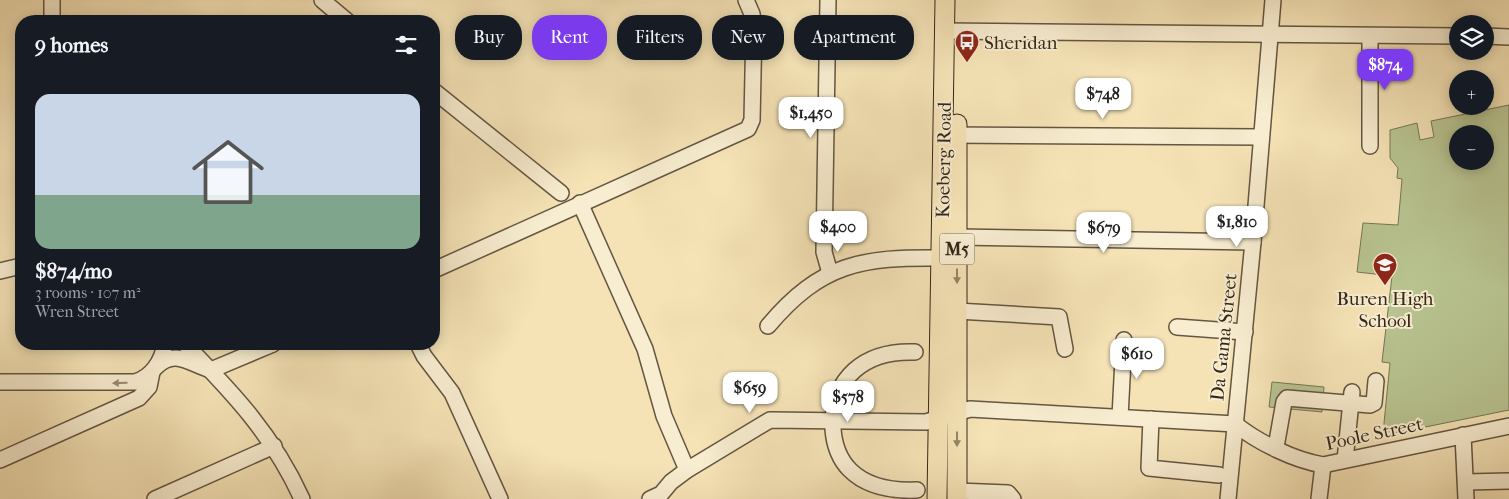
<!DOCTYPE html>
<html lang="en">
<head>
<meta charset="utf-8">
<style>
	body { margin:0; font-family:"IM FELL French Canon",serif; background:#242831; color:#f1f3f6; height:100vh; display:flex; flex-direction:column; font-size:19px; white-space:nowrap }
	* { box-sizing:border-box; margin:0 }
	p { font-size:16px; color:#9ea1a6 }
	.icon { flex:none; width:28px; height:28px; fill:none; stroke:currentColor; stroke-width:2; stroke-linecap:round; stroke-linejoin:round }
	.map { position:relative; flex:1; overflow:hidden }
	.panel { position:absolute; left:15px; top:15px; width:425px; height:335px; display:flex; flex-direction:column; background:#171b24; border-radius:20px; box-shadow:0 2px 12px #0003 }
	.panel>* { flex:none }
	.top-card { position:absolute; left:455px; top:15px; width:475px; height:45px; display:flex; gap:10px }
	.buttons { position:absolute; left:1449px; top:15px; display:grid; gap:10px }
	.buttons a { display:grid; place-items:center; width:45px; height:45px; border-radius:50%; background:#171b24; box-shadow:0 2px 12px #0003; font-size:25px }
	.price { position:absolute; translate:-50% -42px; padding:0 11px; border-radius:10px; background:#fff; color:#222; font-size:16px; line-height:32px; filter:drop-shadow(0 1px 2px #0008) }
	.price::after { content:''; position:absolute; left:50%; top:30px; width:15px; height:11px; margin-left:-8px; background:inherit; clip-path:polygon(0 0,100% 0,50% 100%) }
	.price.selected { background:#7c3aed; color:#fff }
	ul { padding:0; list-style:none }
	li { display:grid; align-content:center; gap:10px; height:265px; padding:0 20px }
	li span { display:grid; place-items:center; height:155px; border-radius:15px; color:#555 }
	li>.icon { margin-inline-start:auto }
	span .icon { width:90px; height:90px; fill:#fffc; stroke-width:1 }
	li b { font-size:21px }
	h2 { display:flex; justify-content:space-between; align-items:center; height:60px; padding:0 20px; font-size:21px }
	.pill { padding:0 18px; border-radius:20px; background:#171b24; box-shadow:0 2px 12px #0003; font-size:18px; line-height:45px }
	.pill.selected { background:#7c3aed; color:#fff }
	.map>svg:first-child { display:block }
	.green { fill:#b8c491; stroke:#767656; fill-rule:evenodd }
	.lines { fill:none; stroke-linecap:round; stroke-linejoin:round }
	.minor-casing { stroke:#645642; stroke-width:18 }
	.major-casing { stroke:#33271b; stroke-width:21 }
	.minor { stroke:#f8edd0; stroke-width:15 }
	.major { stroke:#f5e3b6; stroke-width:19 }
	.oneway { fill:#948568 }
	.oneway2 { fill:#968a76 }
	.labels { text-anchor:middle; stroke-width:4; stroke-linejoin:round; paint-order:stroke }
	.shield { fill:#f8edd0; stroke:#6e6251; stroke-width:1 }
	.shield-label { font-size:18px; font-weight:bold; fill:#33271b }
	.poi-label { font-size:19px; fill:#33271b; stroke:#f8edd0; text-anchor:start }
	.street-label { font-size:19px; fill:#33271b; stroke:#f8edd0 }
</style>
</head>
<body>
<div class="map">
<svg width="1509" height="499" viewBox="0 0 1509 499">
	<rect width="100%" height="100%" fill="#f5e3b6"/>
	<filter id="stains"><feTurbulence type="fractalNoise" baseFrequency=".004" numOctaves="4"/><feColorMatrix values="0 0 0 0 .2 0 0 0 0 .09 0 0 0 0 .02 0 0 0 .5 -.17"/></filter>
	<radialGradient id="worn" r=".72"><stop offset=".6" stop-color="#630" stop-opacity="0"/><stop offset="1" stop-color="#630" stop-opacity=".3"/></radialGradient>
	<!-- green -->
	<g class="green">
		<path d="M 1509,105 L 1509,410 L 1386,435 L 1384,423 L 1390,363 L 1382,362 L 1392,276 L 1357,272 L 1363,223 L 1398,225 L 1402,179 L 1397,178 L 1398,168 L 1390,158 L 1390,130 L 1417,123 L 1420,140 L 1434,137 L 1431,121 ZM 1458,134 L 1485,134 L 1485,161 L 1458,161 Z"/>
		<path d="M 1272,382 L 1324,387 L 1322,412 L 1269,407 Z"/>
	</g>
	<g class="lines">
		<defs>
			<g id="minor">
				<path d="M 322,0 L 347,21"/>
				<path d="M 828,0 L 824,252 L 830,273"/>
				<path d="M 52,21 L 52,0"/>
				<path d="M 944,31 L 1458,36"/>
				<path d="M 1485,36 L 1509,37"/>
				<path d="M 434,91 L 561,193"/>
				<path d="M 945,135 L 1261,137"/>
				<path d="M 1370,146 L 1370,36"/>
				<path d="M 580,203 L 645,349 L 664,416 L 687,470"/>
				<path d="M 957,237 L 1253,242"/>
				<path d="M 434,270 L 748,129 L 752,120 L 754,26 L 752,14 L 746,0"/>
				<path d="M 0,271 L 21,266"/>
				<path d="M 957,311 L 1059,317 L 1065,349"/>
				<path d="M 768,326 C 821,263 862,257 941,258"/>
				<path d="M 1177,327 L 1245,332"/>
				<path d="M 185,344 C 233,393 273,435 302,499"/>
				<path d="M 418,344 L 424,356 L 452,393 L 500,499"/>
				<path d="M 915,352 C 865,350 831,377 833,429 C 834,443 839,459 850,470 C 868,488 893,491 917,490"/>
				<path d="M 156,367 C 175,348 190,364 211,370 L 273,344"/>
				<path d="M 0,382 L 135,382 C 152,377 162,361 165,344"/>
				<path d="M 1120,417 L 1124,340"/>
				<path d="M 1151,419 L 1149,468 L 1219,475"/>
				<path d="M 1463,435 L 1466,499"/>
				<path d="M 1276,447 L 1284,402 L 1287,398 L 1370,405 L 1374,403 L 1376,381"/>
				<path d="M 0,460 L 139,398 L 149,387 L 152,372"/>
				<path d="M 1345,460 L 1352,392"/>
				<path d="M 1466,482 L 1509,481"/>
				<path d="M 957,491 L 1008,493 L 1013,499"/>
				<path d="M 155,499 L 274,446"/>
				<path d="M 650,499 L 661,494 L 671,482 L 687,470 L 770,420 L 926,422 L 970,409 L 1235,424 C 1259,443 1294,460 1323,465 L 1509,426"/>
				<path d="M 1228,499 L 1253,242 L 1273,0"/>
				<path d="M 1319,499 L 1323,465"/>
			</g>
			<g id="major">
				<path d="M 957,124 L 957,499"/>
				<path d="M 937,499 L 945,0"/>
			</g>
		</defs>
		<!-- minor casing -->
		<use href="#minor" class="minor-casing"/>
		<!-- major casing -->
		<use href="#major" class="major-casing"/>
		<!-- minor -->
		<use href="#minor" class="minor"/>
		<!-- major -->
		<use href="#major" class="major"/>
	</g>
	<!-- one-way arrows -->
	<defs><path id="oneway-solid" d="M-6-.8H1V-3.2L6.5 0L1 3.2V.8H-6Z" transform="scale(1.25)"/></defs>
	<g class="oneway">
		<use href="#oneway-solid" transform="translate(957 276) rotate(90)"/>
		<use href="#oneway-solid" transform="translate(957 439) rotate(90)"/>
	</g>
	<use class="oneway2" href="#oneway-solid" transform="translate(120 383) rotate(179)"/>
	<!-- icons -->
	<defs>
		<symbol id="bus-pin" viewBox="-11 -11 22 30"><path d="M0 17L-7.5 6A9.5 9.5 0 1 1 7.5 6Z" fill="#8f2418" stroke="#f8edd0"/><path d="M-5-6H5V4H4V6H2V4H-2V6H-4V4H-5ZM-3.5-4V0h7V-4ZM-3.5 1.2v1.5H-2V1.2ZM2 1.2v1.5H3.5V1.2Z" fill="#fff"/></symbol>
		<symbol id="school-pin" viewBox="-11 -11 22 30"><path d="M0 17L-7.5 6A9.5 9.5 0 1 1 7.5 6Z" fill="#8f2418" stroke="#f8edd0"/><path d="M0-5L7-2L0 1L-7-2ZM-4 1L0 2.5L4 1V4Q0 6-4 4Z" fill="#fff"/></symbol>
	</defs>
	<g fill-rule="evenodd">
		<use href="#bus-pin" x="953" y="28" width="28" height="38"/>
		<use href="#school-pin" x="1371" y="251" width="28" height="38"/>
	</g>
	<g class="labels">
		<!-- shield labels -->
		<rect class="shield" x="939.5" y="233.5" width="35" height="31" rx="4"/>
		<g class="shield-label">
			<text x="957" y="255">M5</text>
		</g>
		<!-- poi labels -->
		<g class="poi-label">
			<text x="984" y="49">Sheridan</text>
			<text x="1385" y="305" text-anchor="middle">Buren High<tspan x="1385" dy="22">School</tspan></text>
		</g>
		<!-- street labels -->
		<g class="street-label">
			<text transform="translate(943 160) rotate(-89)" y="7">Koeberg Road</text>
			<text transform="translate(1223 337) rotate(-84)" y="7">Da Gama Street</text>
			<text transform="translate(1374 433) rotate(-12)" y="7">Poole Street</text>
		</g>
	</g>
	<rect width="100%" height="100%" filter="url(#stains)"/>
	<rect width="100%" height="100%" fill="url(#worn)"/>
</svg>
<div class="buttons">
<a><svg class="icon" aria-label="layers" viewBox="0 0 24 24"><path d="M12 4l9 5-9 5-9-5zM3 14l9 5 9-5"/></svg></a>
<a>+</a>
<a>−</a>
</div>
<b class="price selected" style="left:1385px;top:91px">$874</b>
<b class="price" style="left:1103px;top:120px">$748</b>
<b class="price" style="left:811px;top:139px">$1,450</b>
<b class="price" style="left:1237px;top:248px">$1,810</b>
<b class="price" style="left:838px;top:253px">$400</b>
<b class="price" style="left:1104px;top:254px">$679</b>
<b class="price" style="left:1137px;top:380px">$610</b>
<b class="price" style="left:750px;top:414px">$659</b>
<b class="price" style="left:848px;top:423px">$578</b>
<div class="top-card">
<a class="pill">Buy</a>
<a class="pill selected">Rent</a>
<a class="pill">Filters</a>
<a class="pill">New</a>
<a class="pill">Apartment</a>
</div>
<section class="panel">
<h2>9 homes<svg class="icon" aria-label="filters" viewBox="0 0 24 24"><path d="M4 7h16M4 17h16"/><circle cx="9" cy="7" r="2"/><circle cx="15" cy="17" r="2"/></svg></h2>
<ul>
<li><span style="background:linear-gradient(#c9d6e8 65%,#7fa58c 0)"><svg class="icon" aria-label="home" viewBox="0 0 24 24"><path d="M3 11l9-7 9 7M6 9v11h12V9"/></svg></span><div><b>$874/mo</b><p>3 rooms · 107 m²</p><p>Wren Street</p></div></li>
</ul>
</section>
</div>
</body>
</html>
